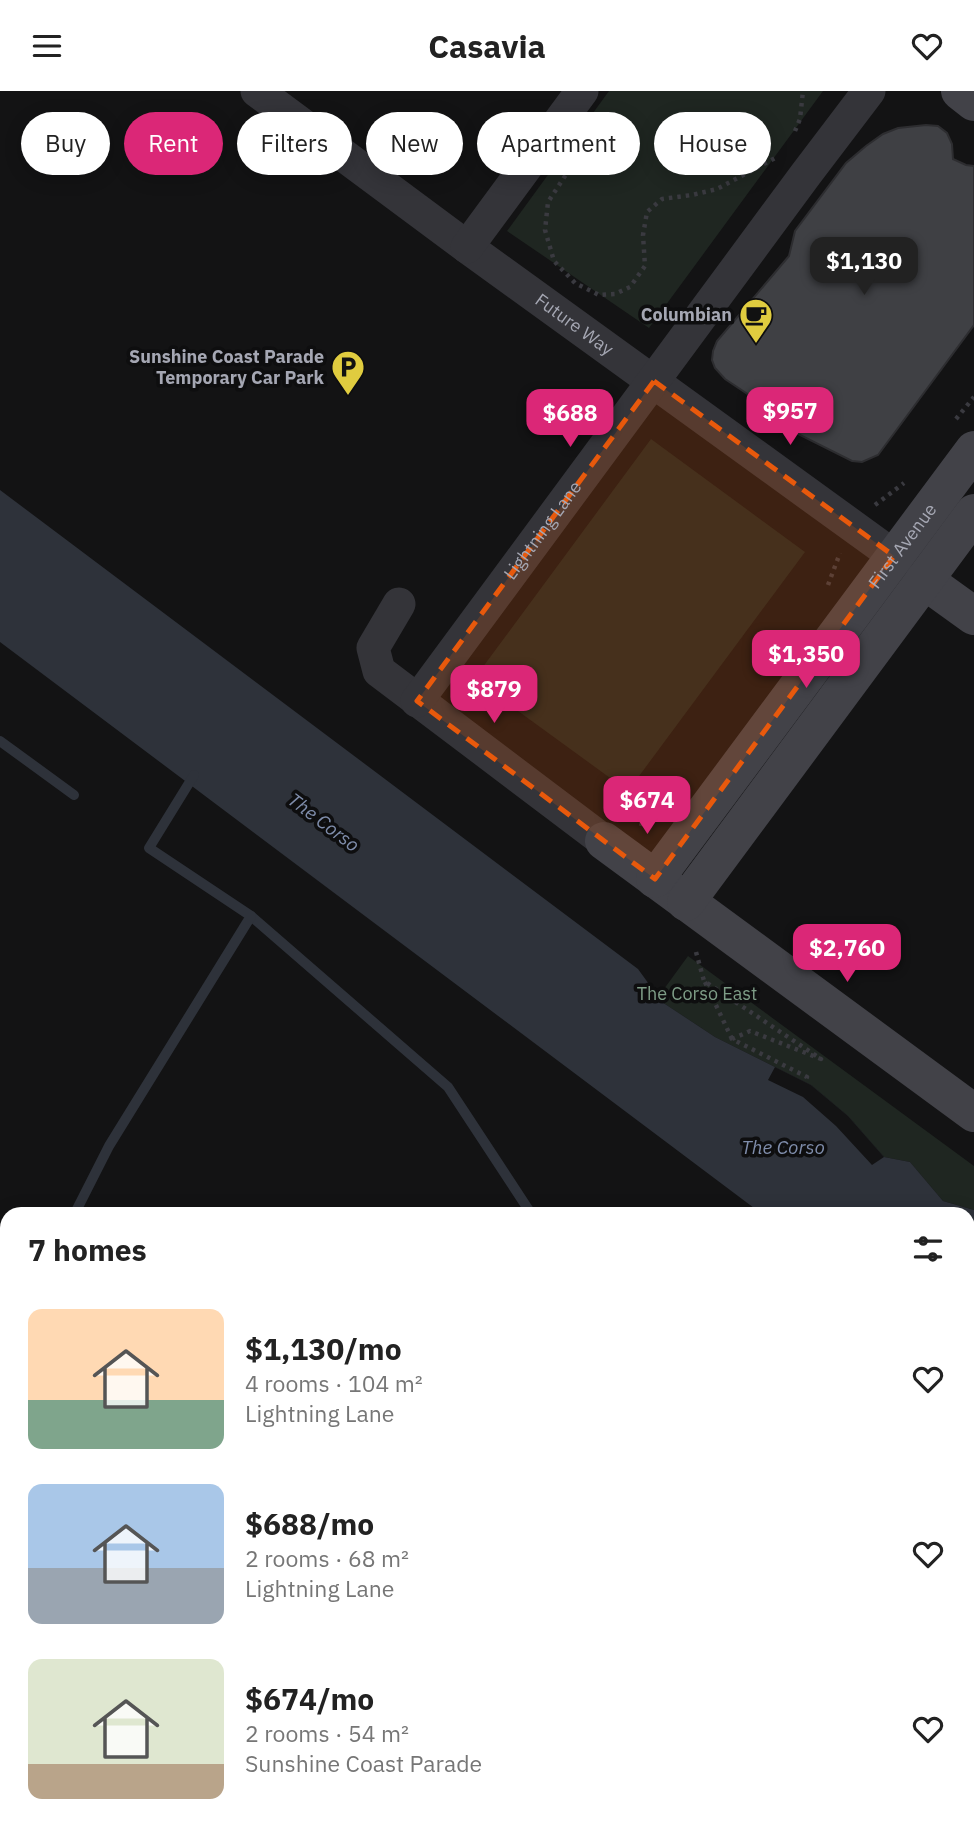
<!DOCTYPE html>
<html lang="en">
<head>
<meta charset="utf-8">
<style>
	body { margin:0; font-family:"IBM Plex Sans",sans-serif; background:#f2f2f2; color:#222; height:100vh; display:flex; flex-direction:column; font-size:26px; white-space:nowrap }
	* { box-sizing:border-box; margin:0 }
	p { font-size:23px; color:#767676 }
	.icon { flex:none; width:38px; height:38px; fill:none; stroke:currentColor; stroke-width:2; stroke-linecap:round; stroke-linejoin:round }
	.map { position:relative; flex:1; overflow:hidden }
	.side { position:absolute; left:0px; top:1116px; width:975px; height:625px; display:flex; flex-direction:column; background:#fff; border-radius:21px 21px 0 0; box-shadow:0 4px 18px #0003 }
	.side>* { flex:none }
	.banner { position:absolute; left:21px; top:21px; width:933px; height:63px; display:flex; gap:14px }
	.price { position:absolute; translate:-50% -60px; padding:0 16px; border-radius:14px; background:#db2777; color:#fff; font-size:23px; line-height:46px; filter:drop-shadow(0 2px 4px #0008) }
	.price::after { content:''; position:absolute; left:50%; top:42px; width:21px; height:16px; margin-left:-10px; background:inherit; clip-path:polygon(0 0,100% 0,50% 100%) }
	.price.active { background:#222; color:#fff }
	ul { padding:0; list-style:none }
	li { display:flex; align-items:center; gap:21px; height:175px; padding:0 28px }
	li span { display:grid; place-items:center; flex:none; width:196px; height:140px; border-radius:14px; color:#555 }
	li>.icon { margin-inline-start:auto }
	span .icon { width:84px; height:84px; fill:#fffc; stroke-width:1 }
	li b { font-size:30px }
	h2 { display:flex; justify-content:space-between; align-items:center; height:84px; padding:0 28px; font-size:30px }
	.pill { padding:0 24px; border-radius:32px; background:#fff; box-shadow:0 4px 18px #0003; font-size:24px; line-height:63px }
	.pill.active { background:#db2777; color:#fff }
	header { display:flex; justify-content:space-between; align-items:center; height:91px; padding:0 28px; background:#fff; font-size:32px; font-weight:700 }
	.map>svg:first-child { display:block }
	.green { fill:#1f2621 }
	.water { fill:#2e323a }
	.pier { fill:#131314 }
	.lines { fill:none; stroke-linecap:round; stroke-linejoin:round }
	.stream { stroke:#2e323a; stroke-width:10 }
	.building { fill:#3f4044; stroke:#2d2d30; stroke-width:2 }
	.path { stroke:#3a3a40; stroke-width:4.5; stroke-dasharray:3.5 5; stroke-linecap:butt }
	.street { stroke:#343439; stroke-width:33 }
	.secondary { stroke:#424248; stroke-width:38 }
	.marked { fill:#e8590c; fill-opacity:0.2; stroke:#e8590c; stroke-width:5; stroke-dasharray:14 9; stroke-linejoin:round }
	.labels { text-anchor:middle; stroke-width:7; stroke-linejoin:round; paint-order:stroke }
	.poi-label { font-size:18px; font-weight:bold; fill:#a5a7b3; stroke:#0e0e0f; text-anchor:end }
	.street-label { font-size:18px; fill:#a5a7b3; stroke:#0e0e0f }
	.park-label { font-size:18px; fill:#7e9d87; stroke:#0e0e0f }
	.water-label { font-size:19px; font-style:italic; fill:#7f8dab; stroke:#0e0e0f }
</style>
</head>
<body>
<header><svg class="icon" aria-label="menu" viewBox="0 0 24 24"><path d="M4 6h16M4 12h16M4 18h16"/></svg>Casavia<svg class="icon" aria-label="heart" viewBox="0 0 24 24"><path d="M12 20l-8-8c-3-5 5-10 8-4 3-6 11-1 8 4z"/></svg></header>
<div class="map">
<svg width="974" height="1741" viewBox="0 0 974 1741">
	<rect width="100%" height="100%" fill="#131314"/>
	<!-- green -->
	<g class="green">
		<path d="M 609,0 L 823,0 L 649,237 L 507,140 Z"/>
		<path d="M 651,348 L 805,461 L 628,700 L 474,588 Z"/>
		<path d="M 688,865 L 974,1075 L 974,1119 L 943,1110 L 910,1071 L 884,1066 L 848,1025 L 811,994 L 715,946 L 662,911 L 664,898 Z"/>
	</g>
	<!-- water -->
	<path class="water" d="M 0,399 L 638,878 L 662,911 L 715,946 L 811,994 L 848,1025 L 884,1066 L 910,1071 L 943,1110 L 974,1119 L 974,1282 L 968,1278 L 968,1124 L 762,1123 L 0,551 Z"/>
	<!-- pier -->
	<path class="pier" d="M 775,976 L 811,994 L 848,1025 L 884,1066 L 872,1074 L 836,1035 L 803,1006 L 768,989 Z"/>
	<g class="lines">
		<!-- stream -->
		<g class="stream">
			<path d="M 0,650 L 74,704"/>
			<path d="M 251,825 L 448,996 L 532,1124"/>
			<path d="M 74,1124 L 109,1055 L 251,825 L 149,757 L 194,684"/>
			<path d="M 968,1413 L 974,1418"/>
			<path d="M 498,1734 L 498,1741"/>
		</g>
	</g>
	<!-- building -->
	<path class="building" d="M 926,34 L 938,35 L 947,42 L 952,53 L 953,68 L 966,74 L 974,75 L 974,234 L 878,364 L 862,371 L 852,370 L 796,342 L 782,326 L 725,288 L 715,277 L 712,269 L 713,260 L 717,250 L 789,165 L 795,140 L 846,72 L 866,55 L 883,43 L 898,37 Z"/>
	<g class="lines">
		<!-- path -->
		<g class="path">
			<path d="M 795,40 L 800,28 L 803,0"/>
			<path d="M 584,56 L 548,111 L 545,139 L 554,170 L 575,192 L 599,204 L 615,203 L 630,196 L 645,175 L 643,144 L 647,121 L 662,108 L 692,104 L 717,98 L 777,66"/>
			<path d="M 545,315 L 574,312 L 590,321"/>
			<path d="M 956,328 L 974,306"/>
			<path d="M 875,414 L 904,392"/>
			<path d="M 828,494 L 840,462"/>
			<path d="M 641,735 L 643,727 L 660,721"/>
			<path d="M 696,861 L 704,890 L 821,968 L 750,940 L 732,948 L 807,986 L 804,991"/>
			<path d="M 705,891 L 732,948"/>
		</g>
		<!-- street -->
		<g class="street">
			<path id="s1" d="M 257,0 L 467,156 L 894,465"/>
			<path d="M 467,156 L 582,0"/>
			<path d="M 399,513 L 373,557 L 379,580 L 604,750"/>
			<path id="s2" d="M 417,610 L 806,83 L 869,0"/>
		</g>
		<!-- secondary -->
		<g class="secondary">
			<path d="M 960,0 L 974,11"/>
			<path d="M 924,489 L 974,525"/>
			<path d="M 604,750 L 974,1022"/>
			<path id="s3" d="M 655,788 L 974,359"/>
			<path d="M 686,811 L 974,422"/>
		</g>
	</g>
	<!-- marked area -->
	<path class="marked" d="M 654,290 L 894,465 L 655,788 L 417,610 Z"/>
	<!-- icons -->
	<defs>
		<symbol id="cafe-pin" viewBox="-11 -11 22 30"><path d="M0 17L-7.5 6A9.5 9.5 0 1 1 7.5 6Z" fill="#e0cc3f" stroke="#0e0e0f"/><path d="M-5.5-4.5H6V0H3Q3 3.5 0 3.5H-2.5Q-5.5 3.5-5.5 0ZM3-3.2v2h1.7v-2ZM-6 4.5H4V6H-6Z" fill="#111"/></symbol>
		<symbol id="parking-pin" viewBox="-11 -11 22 30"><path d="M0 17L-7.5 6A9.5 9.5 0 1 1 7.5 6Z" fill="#e0cc3f" stroke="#0e0e0f"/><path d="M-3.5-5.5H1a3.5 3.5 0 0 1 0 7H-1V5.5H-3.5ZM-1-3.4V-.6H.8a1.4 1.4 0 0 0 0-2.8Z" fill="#111"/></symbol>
	</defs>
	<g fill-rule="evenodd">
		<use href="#cafe-pin" x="737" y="205" width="38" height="52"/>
		<use href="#parking-pin" x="329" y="257" width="38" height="52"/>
	</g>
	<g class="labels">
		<!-- poi labels -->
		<g class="poi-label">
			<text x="732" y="230">Columbian</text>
			<text x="324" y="272">Sunshine Coast Parade<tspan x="324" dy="21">Temporary Car Park</tspan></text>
		</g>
		<!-- street labels -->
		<g class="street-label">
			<text dy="6" stroke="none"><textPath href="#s1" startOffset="394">Future Way</textPath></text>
			<text dy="6" stroke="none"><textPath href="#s2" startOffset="212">Lightning Lane</textPath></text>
			<text dy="6" stroke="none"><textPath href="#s3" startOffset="415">First Avenue</textPath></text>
		</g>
		<!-- park labels -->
		<g class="park-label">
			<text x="697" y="909">The Corso East</text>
		</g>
		<!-- water labels -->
		<g class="water-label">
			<text transform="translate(324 731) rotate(37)" y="7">The Corso</text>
			<text x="783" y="1063">The Corso</text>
		</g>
	</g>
</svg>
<b class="price active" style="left:864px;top:206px">$1,130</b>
<b class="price" style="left:790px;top:356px">$957</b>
<b class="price" style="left:570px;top:358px">$688</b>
<b class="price" style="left:806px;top:599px">$1,350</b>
<b class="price" style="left:494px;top:634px">$879</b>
<b class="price" style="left:647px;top:745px">$674</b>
<b class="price" style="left:847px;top:893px">$2,760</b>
<div class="banner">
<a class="pill">Buy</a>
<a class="pill active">Rent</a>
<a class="pill">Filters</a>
<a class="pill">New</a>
<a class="pill">Apartment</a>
<a class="pill">House</a>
</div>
<section class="side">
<h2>7 homes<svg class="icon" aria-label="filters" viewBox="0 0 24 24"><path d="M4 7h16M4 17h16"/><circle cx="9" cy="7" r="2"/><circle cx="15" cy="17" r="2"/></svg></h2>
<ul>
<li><span style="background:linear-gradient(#ffd9b3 65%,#7fa58c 0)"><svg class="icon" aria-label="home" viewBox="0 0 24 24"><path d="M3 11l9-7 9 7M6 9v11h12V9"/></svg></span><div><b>$1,130/mo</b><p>4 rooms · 104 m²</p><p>Lightning Lane</p></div><svg class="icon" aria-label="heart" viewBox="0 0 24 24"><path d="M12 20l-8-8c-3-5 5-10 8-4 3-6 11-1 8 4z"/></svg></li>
<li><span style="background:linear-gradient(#a9c7e8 60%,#9aa5b1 0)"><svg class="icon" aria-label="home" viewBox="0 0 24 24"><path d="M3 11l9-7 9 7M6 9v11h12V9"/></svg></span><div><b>$688/mo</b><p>2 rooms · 68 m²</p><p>Lightning Lane</p></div><svg class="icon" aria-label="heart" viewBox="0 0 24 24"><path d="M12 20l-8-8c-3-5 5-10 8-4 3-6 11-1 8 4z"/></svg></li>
<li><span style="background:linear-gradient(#dfe7d0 75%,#b9a48a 0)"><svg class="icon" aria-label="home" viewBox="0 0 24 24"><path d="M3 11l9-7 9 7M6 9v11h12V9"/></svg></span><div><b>$674/mo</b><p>2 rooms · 54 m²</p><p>Sunshine Coast Parade</p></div><svg class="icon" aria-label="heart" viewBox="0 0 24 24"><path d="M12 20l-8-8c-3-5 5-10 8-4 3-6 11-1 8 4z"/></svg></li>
</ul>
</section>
</div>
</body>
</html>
